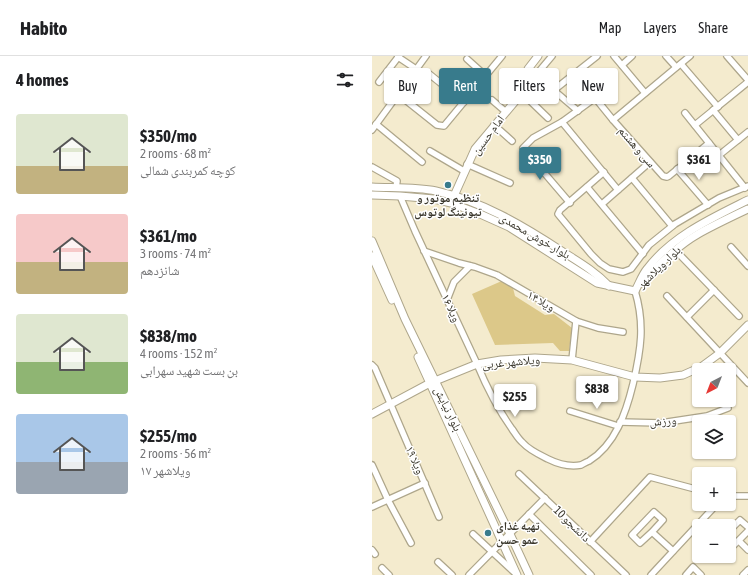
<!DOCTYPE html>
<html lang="en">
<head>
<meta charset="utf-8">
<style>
	body { margin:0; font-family:"Asap Condensed","Noto Naskh Arabic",sans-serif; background:#f6f6f6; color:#202124; height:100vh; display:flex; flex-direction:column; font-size:15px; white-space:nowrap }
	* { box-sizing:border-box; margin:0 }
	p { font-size:13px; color:#757577 }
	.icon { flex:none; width:22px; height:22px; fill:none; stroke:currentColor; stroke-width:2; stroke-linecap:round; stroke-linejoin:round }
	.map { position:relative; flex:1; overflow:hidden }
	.panel { display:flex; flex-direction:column; background:#fff; width:372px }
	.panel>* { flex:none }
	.banner { position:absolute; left:12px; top:12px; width:304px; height:36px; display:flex; gap:8px }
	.needle { width:26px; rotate:222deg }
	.buttons { position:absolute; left:320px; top:307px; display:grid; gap:8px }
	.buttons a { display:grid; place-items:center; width:44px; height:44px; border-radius:4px; background:#fff; box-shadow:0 1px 3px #0004; font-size:20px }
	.price { position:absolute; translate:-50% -34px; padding:0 9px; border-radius:4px; background:#fff; color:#222; font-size:13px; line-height:26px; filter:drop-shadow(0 1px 2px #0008) }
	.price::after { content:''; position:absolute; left:50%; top:24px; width:12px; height:9px; margin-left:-6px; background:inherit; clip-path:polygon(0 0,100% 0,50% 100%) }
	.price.current { background:#387b8c; color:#fff }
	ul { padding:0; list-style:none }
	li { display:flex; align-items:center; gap:12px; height:100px; padding:0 16px }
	li span { display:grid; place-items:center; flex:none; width:112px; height:80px; border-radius:4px; color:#555 }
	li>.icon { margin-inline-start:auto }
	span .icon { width:48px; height:48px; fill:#fffc; stroke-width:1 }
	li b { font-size:17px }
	h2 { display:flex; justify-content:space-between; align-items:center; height:48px; padding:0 16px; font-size:17px }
	.chip { padding:0 14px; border-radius:4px; background:#fff; box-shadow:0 1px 3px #0004; font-size:14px; line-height:36px }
	.chip.current { background:#387b8c; color:#fff }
	header { display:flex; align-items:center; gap:24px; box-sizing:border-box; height:56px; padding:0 20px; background:#fff; border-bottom:1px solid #e0e0e0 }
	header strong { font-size:19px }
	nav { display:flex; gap:22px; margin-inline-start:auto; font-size:14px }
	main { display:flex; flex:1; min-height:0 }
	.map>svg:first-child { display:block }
	.green { fill:#dcc889 }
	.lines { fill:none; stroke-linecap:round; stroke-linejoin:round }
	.minor-casing { stroke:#aea68b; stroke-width:8 }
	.tertiary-casing { stroke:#aea68b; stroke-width:9 }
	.minor { stroke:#fff; stroke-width:5.5 }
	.tertiary { stroke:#fff; stroke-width:7 }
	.poi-dot { fill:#387b8c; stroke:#fff; stroke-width:1.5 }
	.labels { text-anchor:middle; stroke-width:3; stroke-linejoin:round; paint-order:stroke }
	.street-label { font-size:12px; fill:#39362b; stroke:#fff }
	.poi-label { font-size:12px; font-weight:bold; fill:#39362b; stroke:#fff }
</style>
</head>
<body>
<header>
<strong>Habito</strong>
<nav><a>Map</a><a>Layers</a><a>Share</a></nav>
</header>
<main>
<section class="panel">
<h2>4 homes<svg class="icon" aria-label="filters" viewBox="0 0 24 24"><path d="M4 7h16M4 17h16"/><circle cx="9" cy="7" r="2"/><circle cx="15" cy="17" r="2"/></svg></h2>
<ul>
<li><span style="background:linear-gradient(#dfe7d0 65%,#c2b280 0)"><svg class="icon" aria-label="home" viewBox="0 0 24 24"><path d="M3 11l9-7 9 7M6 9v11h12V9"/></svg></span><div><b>$350/mo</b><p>2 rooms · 68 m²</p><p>کوچه کمربندی شمالی</p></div></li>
<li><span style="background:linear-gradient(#f6c9c9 60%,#c2b280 0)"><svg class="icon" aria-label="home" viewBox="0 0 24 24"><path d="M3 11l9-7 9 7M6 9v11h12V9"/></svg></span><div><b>$361/mo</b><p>3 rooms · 74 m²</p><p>شانزدهم</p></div></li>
<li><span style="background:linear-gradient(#dfe7d0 60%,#8fb573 0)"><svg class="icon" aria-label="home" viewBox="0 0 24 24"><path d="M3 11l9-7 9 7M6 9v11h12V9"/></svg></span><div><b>$838/mo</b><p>4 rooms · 152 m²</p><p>بن بست شهید سهرابی</p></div></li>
<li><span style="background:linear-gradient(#a9c7e8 60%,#9aa5b1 0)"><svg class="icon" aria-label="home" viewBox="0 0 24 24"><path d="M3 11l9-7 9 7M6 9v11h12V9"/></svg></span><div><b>$255/mo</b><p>2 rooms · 56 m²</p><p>ویلاشهر ۱۷</p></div></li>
</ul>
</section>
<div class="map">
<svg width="376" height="519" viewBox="0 0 376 519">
	<rect width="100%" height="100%" fill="#f4ebce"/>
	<!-- green -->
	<path class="green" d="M 132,224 L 141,232 L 143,240 L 173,259 L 182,258 L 200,272 L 197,295 L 188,295 L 181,287 L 123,289 L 100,238 Z"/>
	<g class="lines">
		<defs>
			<g id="minor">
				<path d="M 180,0 L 164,19 L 206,55"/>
				<path d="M 242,0 L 273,37"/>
				<path d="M 294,0 L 304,11"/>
				<path d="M 355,0 L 376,24"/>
				<path d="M 26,1 L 44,13"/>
				<path d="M 95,3 L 114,20"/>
				<path d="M 309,8 L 346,51"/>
				<path d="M 250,9 L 260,0"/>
				<path d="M 56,17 L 92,46"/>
				<path d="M 203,17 L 241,64 L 291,120 L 295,121 L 297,120 L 337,87"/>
				<path d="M 7,26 L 27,0"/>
				<path d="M 182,34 L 225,0"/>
				<path d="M 150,37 L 176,62"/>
				<path d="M 26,38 L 65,69 L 72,70 L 130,0"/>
				<path d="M 120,44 L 134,56"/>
				<path d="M 341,54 L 366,84"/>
				<path d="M 313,57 L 373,132"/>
				<path d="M 241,64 L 318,0"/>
				<path d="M 190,66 L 246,134"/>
				<path d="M 4,68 L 50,106"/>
				<path d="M 122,69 L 140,85"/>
				<path d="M 323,69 L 376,26"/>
				<path d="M 0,74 L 54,0"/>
				<path d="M 58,95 L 92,115"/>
				<path d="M 346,100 L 376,76"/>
				<path d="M 95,108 L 138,127"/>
				<path d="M 0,111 L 25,125 L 24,132"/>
				<path d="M 305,113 L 336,149"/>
				<path d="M 232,116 L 188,154 L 186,158 L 219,198 L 228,207 L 237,213 L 251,216 L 259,213 L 277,189 L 303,168 L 347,142 L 376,130"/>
				<path d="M 260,122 L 300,170"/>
				<path d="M 215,131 L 271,198"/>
				<path d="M 28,140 L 43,175 L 105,308 C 115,332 125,352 140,373 C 143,377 146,383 151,387 C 157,394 168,399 176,403 C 186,408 198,411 209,409 C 211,408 214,406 217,405 C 243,389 254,357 261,328 C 269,294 273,268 263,235"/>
				<path d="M 198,147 L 151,92 L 161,82 L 190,66 L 223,42"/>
				<path d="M 230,148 L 278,106"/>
				<path d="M 359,191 L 376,210"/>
				<path d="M 52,195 L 87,207 L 103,211 L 125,219 L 204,265 L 200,304"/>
				<path d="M 308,199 L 367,260"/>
				<path d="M 295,240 L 376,327"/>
				<path d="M 75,244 L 82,226 L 98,210"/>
				<path d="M 315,261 L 342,234"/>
				<path d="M 204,265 L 226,272 L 251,276"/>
				<path d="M 0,309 L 3,312 L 67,461"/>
				<path d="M 198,355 L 246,370"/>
				<path d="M 248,366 L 289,367 L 335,360 L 356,352"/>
				<path d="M 0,409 L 16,444 L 39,487"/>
				<path d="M 147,418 L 254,519"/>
				<path d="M 357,440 L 376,440"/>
				<path d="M 0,451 L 53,427"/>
				<path d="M 157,458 L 219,519"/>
				<path d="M 357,475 L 368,464 L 376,471"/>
				<path d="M 280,476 L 268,487 L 260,479 L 282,456 L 291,464 L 280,476 L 301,495"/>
				<path d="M 101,478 L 142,516"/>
				<path d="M 367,485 L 376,494"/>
				<path d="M 218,486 L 278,421 L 327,434"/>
				<path d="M 0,494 L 3,498"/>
				<path d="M 357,494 L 376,475"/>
				<path d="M 66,506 L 80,519"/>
				<path d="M 10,512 L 17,519"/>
				<path d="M 97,519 L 173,442"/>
				<path d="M 279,519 L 345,448"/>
				<path d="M 314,519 L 321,511 L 329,519"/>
				<path d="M 371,519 L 376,514"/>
			</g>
			<g id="tertiary">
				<path d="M 0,131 C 20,132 45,131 64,135 C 109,145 150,169 188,194 C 205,205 223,215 237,230"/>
				<path d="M 0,139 L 28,140 L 62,143 L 79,147 L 108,158 L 137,171 L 225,227 L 263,235"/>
				<path d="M 82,140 L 103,93 L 150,37 L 153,30 L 156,13 L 166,0"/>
				<path d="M 0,185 L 33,263 L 138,478 L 157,519"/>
				<path d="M 0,200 L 20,244"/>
				<path d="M 270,227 C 286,209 305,190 326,178 C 342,169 359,161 376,153"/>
				<path d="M 263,235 C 267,228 270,219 275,213 C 300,180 340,162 376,144"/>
				<path d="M 46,301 L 145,519"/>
				<path d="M 0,358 L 58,327 L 105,308 L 129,304 L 163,302 L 200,304 L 263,321 L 288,322 L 311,319 L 329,311 L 348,297 L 376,269"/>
			</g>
		</defs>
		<!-- minor casing -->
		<use href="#minor" class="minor-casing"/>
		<!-- tertiary casing -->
		<use href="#tertiary" class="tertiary-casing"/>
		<!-- minor -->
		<use href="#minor" class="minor"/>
		<!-- tertiary -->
		<use href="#tertiary" class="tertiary"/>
	</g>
	<!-- markers -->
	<g class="poi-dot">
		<circle cx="76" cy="129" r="4"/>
		<circle cx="116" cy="477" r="4"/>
	</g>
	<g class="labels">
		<!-- street labels -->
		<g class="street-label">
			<text transform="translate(116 79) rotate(-53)" y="4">امام حسین</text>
			<text transform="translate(265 91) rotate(49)" y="4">سی و هشتم</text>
			<text transform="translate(163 180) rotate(30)" y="4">بلوار خوش محمدی</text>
			<text transform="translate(287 211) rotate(-44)" y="4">بلوار ویلاشهر</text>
			<text transform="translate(169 245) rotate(30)" y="4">۱۴ ویلا</text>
			<text transform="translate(79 252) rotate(65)" y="4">۱۶ ویلا</text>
			<text transform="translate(139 306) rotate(-5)" y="4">ویلاشهر غربی</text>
			<text transform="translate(76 353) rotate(64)" y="4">بلوار نیایش</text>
			<text transform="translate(291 365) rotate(-4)" y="4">ورزش</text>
			<text transform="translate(43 404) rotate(66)" y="4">۱۹ ویلا</text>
			<text transform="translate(200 468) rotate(44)" y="4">دانشجو 10</text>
		</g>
		<!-- poi labels -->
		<g class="poi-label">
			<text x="76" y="146">تنظیم موتور و<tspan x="76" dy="14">تیونینگ لوتوس</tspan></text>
			<text x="124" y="474" text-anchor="start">تهیه غذای<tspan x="124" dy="14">عمو حسن</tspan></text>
		</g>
	</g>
</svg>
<div class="buttons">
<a><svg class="needle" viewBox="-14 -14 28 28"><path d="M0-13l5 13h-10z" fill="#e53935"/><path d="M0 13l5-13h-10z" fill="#757577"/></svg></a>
<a><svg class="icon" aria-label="layers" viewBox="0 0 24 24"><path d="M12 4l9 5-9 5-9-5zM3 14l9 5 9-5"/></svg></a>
<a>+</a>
<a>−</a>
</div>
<b class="price current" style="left:168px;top:125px">$350</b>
<b class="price" style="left:327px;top:125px">$361</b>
<b class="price" style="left:225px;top:354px">$838</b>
<b class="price" style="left:143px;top:362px">$255</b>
<div class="banner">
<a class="chip">Buy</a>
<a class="chip current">Rent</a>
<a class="chip">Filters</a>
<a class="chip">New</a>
</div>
</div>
</main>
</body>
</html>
